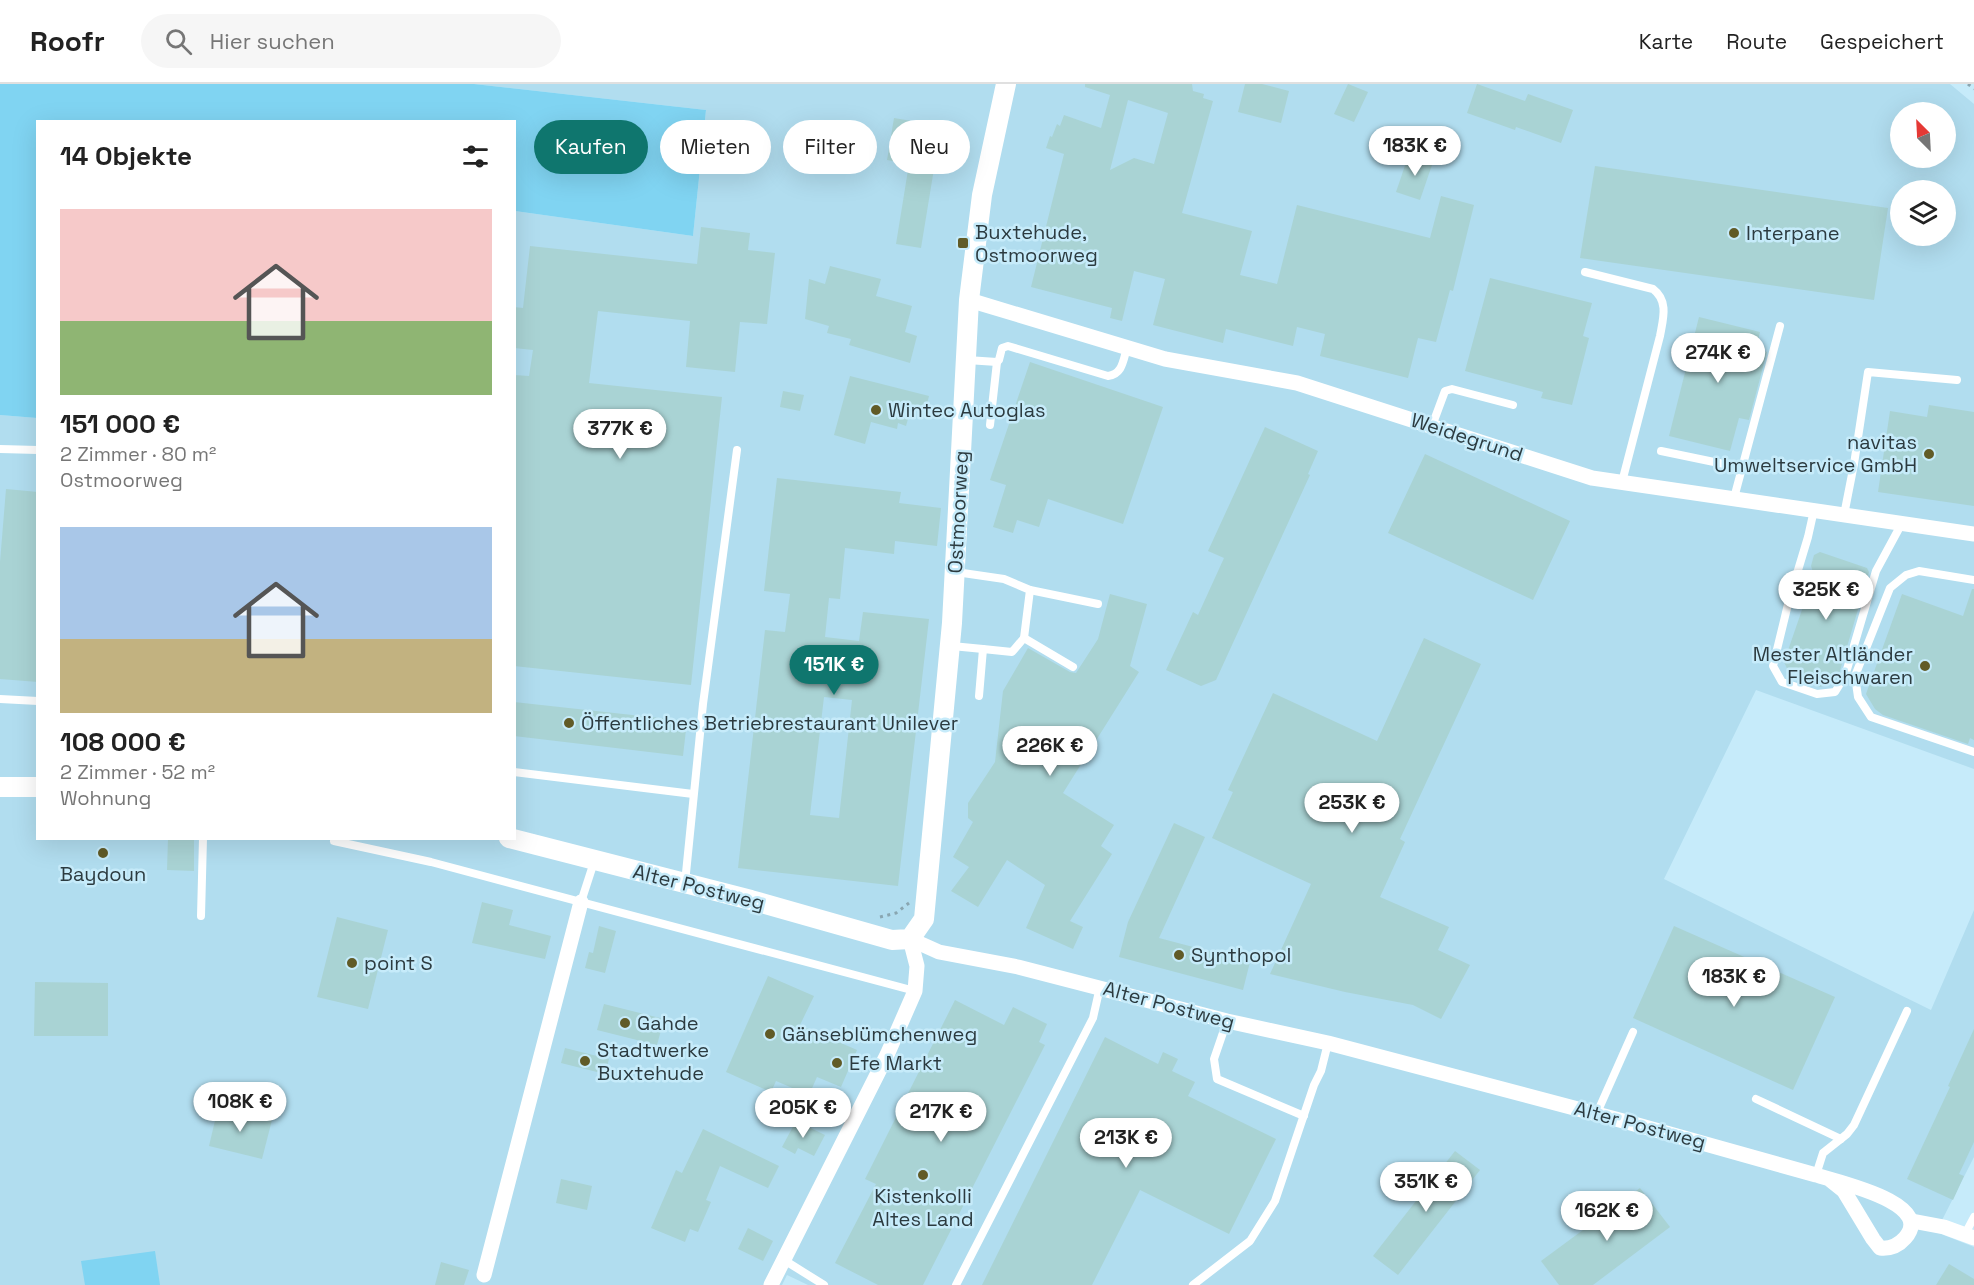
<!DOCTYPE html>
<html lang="de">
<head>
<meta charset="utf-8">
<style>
	body { margin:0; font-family:"Space Grotesk",sans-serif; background:#f6f6f6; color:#222; height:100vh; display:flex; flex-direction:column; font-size:22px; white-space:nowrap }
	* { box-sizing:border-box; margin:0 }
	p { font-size:20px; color:#767676 }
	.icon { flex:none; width:33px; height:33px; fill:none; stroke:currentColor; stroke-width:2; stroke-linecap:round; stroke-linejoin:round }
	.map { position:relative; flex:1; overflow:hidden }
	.sheet { position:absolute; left:36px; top:36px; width:480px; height:720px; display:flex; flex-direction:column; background:#fff; border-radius:0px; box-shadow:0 6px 24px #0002 }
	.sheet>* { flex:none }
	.hud { position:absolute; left:534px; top:36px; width:570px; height:54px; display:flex; gap:12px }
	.needle { width:39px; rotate:336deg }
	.tools { position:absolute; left:1890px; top:18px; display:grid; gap:12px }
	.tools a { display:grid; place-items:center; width:66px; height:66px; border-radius:50%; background:#fff; box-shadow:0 6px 24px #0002; font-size:30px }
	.price { position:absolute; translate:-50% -51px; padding:0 14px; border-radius:21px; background:#fff; color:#222; font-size:20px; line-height:39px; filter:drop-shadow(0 2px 3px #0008) }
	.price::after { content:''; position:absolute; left:50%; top:36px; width:18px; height:14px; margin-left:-9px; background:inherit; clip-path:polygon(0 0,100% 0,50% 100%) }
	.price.selected { background:#0f766e; color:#fff }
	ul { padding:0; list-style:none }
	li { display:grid; align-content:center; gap:12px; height:318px; padding:0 24px }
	li span { display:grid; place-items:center; height:186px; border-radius:0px; color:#555 }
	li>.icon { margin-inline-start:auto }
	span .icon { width:108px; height:108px; fill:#fffc; stroke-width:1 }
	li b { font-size:26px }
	h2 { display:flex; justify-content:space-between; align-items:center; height:72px; padding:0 24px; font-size:26px }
	.chip { padding:0 21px; border-radius:27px; background:#fff; box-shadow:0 6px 24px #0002; font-size:21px; line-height:54px }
	.chip.selected { background:#0f766e; color:#fff }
	header { display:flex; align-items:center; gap:36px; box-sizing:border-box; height:84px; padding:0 30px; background:#fff; border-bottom:2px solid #e0e0e0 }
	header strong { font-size:28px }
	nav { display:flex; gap:33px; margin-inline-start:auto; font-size:21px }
	.search { width:420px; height:54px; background:#f6f6f6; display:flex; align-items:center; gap:15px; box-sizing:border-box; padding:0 21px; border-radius:33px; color:#767676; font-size:22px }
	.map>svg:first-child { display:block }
	.built { fill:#b1ddef; fill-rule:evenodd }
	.green { fill:#80d4f2 }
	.building { fill:#a9d3d4; fill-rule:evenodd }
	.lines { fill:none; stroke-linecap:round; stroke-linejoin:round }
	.path { stroke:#89a6b1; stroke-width:3; stroke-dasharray:3 4.5; stroke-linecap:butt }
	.service { stroke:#fff; stroke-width:8 }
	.minor { stroke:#fff; stroke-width:15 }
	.tertiary { stroke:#fff; stroke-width:20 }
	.poi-dot { fill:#615b27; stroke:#c6ebfa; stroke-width:2 }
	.labels { text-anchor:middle; stroke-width:5; stroke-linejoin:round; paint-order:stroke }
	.poi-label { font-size:20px; fill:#2c3b40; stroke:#c6ebfa; text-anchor:start }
	.street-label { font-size:20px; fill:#2c3b40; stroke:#c6ebfa }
</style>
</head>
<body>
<header>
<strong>Roofr</strong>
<div class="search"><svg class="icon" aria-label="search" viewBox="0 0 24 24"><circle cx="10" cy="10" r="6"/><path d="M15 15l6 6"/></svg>Hier suchen</div>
<nav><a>Karte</a><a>Route</a><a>Gespeichert</a></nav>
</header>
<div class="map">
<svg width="1974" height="1201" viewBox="0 0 1974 1201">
	<rect width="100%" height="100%" fill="#c6ebfa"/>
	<!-- built -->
	<path class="built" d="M 474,0 L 1950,0 L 1974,20 L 1974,685 L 1756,606 L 1664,795 L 1931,926 L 1974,826 L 1974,1073 L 1936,1148 L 1974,1163 L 1974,1201 L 808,1201 L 787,1191 L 782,1201 L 0,1201 L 0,331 L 37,334 L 38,754 L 514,754 L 515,127 L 693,152 L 706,26 ZM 1900,28 L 1946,28 L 1946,74 L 1900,74 ZM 1900,106 L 1946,106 L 1946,152 L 1900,152 Z"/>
	<!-- green -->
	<g class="green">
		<path d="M 0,0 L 474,0 L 706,26 L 693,152 L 515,127 L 514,38 L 38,38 L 37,334 L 0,331 Z"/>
		<path d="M 155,1167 L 160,1201 L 85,1201 L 81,1177 Z"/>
	</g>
	<!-- building -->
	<g class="building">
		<path d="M 1085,0 L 1192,0 L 1193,7 L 1204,10 L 1203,14 L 1213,17 L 1182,129 L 1252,147 L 1240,191 L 1277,200 L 1297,121 L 1430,154 L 1441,112 L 1474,121 L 1453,207 L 1450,206 L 1436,258 L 1418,254 L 1408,294 L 1320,272 L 1325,250 L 1297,243 L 1293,262 L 1226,245 L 1223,259 L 1153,241 L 1165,195 L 1134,187 L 1122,237 L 1110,234 L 1112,224 L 1031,203 L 1064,70 L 1046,64 L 1050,52 L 1052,53 L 1057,40 L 1060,42 L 1064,31 L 1101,44 L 1110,11 L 1085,3 ZM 1128,16 L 1168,29 L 1154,80 L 1134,74 L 1110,86 Z"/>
		<path d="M 1245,0 L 1262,0 L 1289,7 L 1281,39 L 1238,28 Z"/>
		<path d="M 1348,0 L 1368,8 L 1354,38 L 1334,30 Z"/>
		<path d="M 1477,0 L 1525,17 L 1528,10 L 1573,26 L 1561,59 L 1516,43 L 1515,46 L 1467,29 Z"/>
		<path d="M 894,34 L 941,42 L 921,164 L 896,160 L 909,80 L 887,76 Z"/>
		<path d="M 1409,70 L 1433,78 L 1420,116 L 1396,108 Z"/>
		<path d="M 1595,82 L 1888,124 L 1874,216 L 1580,174 Z"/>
		<path d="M 701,143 L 750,149 L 748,166 L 775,169 L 767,240 L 740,238 L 735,288 L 686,283 L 690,237 L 598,227 L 589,299 L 722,313 L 691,601 L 514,582 L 514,291 L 529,292 L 533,266 L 514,264 L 514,223 L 523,224 L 530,162 L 697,180 Z"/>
		<path d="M 830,182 L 881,195 L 876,212 L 912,222 L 905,248 L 917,252 L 910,279 L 849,261 L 851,255 L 827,249 L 829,242 L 805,235 L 809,195 L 825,200 Z"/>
		<path d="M 1490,194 L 1592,219 L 1583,252 L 1589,254 L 1572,321 L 1541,314 L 1543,308 L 1465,287 Z"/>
		<path d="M 1699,233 L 1760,248 L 1756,265 L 1767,268 L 1749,336 L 1739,334 L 1730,367 L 1669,352 Z"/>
		<path d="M 1030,278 L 1163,323 L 1123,440 L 1048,415 L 1039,443 L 1017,436 L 1013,449 L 993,443 L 1006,401 L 990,396 Z"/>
		<path d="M 850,292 L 929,312 L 925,328 L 911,324 L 906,342 L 898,339 L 897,345 L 871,338 L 865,360 L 834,351 Z"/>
		<path d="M 783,307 L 804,311 L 800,327 L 780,323 Z"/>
		<path d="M 1929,321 L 1974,328 L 1974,422 L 1878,408 L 1890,327 L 1927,333 Z"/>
		<path d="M 1265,343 L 1318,367 L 1308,390 L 1310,391 L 1216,596 L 1201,602 L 1166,586 L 1193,528 L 1198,531 L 1224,474 L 1208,467 Z"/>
		<path d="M 1425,370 L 1570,437 L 1533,516 L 1388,449 Z"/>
		<path d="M 777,394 L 901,408 L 899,419 L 941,424 L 937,462 L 895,457 L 894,470 L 845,464 L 840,515 L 829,514 L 825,553 L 859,557 L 863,528 L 929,535 L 898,802 L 738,784 L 765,546 L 785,548 L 790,510 L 764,507 ZM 824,613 L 852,616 L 839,734 L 810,731 Z"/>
		<path d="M 6,405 L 38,408 L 38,598 L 0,595 L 0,478 Z"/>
		<path d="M 1820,468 L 1867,484 L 1869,488 L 1839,590 L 1835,597 L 1820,603 L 1792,595 L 1784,578 L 1814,491 L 1811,482 L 1814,471 Z"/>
		<path d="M 1972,505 L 1974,505 L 1974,656 L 1970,654 L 1968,660 L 1883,631 L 1875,625 L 1866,610 L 1902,510 L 1963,532 Z"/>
		<path d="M 1110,510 L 1147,520 L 1130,582 L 1139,588 L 1063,709 L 1114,741 L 1101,762 L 1112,770 L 1070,837 L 1083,843 L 1073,865 L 1026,844 L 1045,801 L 1007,776 L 978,823 L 951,807 L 969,783 L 953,773 L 973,738 L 968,734 L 968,719 L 995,678 L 1003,607 L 1028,564 L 1070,588 L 1076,589 L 1098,555 Z"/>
		<path d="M 1424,554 L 1481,580 L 1400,755 L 1405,758 L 1380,813 L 1449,843 L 1438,866 L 1470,881 L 1441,935 L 1413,921 L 1345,908 L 1270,890 L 1311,800 L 1212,754 L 1233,708 L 1228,706 L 1273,609 L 1377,657 Z"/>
		<path d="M 514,618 L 687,637 L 683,672 L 514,652 Z"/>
		<path d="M 1174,739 L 1205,753 L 1159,854 L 1250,878 L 1243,906 L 1119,873 L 1128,838 Z"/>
		<path d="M 168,754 L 194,754 L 194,787 L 167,786 Z"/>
		<path d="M 482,818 L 513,826 L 509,841 L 551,852 L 545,875 L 472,859 Z"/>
		<path d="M 337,833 L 388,846 L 368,925 L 317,913 Z"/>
		<path d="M 599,842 L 616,847 L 605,889 L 585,884 L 589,868 L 593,869 Z"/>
		<path d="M 1674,842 L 1835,913 L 1793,1006 L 1633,934 Z"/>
		<path d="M 768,892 L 814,912 L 800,941 L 857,966 L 841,1003 L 817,993 L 809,1011 L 776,997 L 771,1008 L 726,988 Z"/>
		<path d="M 35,898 L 108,899 L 108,952 L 34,952 Z"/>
		<path d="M 955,916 L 1004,941 L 1013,923 L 1047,940 L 1039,958 L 1045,961 L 923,1201 L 878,1201 L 835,1179 L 876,1100 L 865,1095 Z"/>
		<path d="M 604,920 L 664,935 L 657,961 L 597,946 Z"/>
		<path d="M 1974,945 L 1974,1058 L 1959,1090 L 1964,1092 L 1953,1116 L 1907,1095 L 1950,1003 L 1948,1002 Z"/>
		<path d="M 1105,953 L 1158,980 L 1163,968 L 1178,975 L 1172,987 L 1195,998 L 1188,1012 L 1276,1055 L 1229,1150 L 1140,1106 L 1092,1201 L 982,1201 Z"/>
		<path d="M 565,964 L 609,975 L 605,990 L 561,979 Z"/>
		<path d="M 218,1024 L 272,1036 L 262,1075 L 209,1062 Z"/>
		<path d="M 796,1037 L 825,1051 L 814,1072 L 798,1064 L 795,1070 L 782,1063 Z"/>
		<path d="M 703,1045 L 779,1082 L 768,1104 L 720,1082 L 706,1116 L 711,1118 L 698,1148 L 690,1145 L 685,1158 L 651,1144 L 676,1086 L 682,1089 Z"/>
		<path d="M 1455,1067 L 1480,1086 L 1398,1191 L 1373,1172 Z"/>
		<path d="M 561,1095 L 592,1102 L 587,1126 L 556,1119 Z"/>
		<path d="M 1640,1104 L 1670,1143 L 1593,1201 L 1559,1201 L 1541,1177 Z"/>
		<path d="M 748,1144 L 773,1157 L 763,1177 L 738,1165 Z"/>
		<path d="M 441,1178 L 469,1186 L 464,1201 L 435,1201 Z"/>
		<path d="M 1949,1180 L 1974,1195 L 1974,1201 L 1936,1201 Z"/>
	</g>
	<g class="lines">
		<!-- path -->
		<g class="path">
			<path d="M 1968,0 L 1974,5"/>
			<path d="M 880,833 L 896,829 L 909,819"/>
		</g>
		<!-- service -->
		<g class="service">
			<path d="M 1585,188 L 1653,205 C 1669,217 1663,235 1660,252 L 1622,398"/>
			<path d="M 967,276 L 997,278 L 999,276 L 1002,264 L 1008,262 L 1108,292 C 1123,290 1123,276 1127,264"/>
			<path d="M 990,341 L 997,278"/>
			<path d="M 1432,342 L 1445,307 L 1452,305 L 1513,321"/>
			<path d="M 0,365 L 38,366"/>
			<path d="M 1661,367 L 1743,384"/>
			<path d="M 1734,414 L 1780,242"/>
			<path d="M 1814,426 L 1808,453 L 1789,516 L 1773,582 L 1782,598 L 1817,610 L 1835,608 L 1845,592 L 1876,487 L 1902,439"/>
			<path d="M 1844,431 L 1854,380 L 1868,288 L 1957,296"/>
			<path d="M 956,488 L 1004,495 L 1030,506 L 1024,554 L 1012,568 L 983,565 L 979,612"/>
			<path d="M 1974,496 L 1919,487 L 1906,491 L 1890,504 L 1855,592 L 1858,613 L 1871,633 L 1974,668"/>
			<path d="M 1030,506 L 1098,520"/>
			<path d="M 1024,554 L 1073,583"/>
			<path d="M 952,562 L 983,565"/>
			<path d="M 0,615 L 38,617"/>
			<path d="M 514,688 L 693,710"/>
			<path d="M 335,754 L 334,757 L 431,778 L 915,907"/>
			<path d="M 685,799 L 703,620 L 737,366"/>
			<path d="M 581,818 L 594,778"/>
			<path d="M 201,832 L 203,754"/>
			<path d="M 1227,937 L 1214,975 L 1217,995 L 1304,1032"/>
			<path d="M 1756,1015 L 1841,1055"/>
			<path d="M 1597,1029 L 1633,948"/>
			<path d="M 1816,1091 L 1823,1069 L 1847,1050 L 1854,1041 L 1907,927"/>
			<path d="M 1965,1150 L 1974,1133"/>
			<path d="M 784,1176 L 824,1201"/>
			<path d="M 956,1201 L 1093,934 L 1100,903"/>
			<path d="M 1193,1201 L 1250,1157 L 1275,1117 L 1314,1001 L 1321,987 L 1328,959"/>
		</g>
		<!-- minor -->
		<g class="minor">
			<path d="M 969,216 L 1165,275 L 1297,299 L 1592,394 L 1974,450"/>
			<path d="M 910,855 L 939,868 L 1018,883 L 1227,937 L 1328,959 L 1627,1038 L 1816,1091 C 1837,1098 1936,1119 1905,1154 C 1898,1162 1890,1165 1880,1164 L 1873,1155 L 1844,1107 L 1829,1095"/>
			<path d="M 1912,1137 L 1944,1143 L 1974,1154"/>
			<path d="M 484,1191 L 581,818"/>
			<path d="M 771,1201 L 887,971 L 915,907 L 917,882 L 910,855"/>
		</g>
		<!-- tertiary -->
		<g class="tertiary">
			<path d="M 0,703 L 38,703"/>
			<path d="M 509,754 L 751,816 L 892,856 L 910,855 L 924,835 L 952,539 L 969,216 L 982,111 L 1006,0"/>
		</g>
	</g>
	<!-- markers -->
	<g class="poi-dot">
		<circle cx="1734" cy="149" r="6"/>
		<rect x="957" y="153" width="12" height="12" rx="3"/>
		<circle cx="876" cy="326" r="6"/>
		<circle cx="1929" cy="370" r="6"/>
		<circle cx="1925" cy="582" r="6"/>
		<circle cx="569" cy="639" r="6"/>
		<circle cx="103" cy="769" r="6"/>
		<circle cx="1179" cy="871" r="6"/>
		<circle cx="352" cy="879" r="6"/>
		<circle cx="625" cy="939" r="6"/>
		<circle cx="770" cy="950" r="6"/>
		<circle cx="585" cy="977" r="6"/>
		<circle cx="837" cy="979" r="6"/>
		<circle cx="923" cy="1091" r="6"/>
	</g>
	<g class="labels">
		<!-- poi labels -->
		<g class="poi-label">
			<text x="975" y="155">Buxtehude,<tspan x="975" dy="23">Ostmoorweg</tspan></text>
			<text x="1746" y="156">Interpane</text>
			<text x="888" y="333">Wintec Autoglas</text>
			<text x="1917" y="365" text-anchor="end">navitas<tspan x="1917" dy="23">Umweltservice GmbH</tspan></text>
			<text x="1913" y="577" text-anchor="end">Mester Altländer<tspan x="1913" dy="23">Fleischwaren</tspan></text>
			<text x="581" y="646">Öffentliches Betriebrestaurant Unilever</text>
			<text x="103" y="797" text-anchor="middle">Baydoun</text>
			<text x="1191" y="878">Synthopol</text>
			<text x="364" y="886">point S</text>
			<text x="637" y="946">Gahde</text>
			<text x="782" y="957">Gänseblümchenweg</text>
			<text x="597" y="973">Stadtwerke<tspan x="597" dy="23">Buxtehude</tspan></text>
			<text x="849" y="986">Efe Markt</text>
			<text x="923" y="1119" text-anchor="middle">Kistenkolli<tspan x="923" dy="23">Altes Land</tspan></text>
		</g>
		<!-- street labels -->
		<g class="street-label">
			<text transform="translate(1467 353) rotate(18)" y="7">Weidegrund</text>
			<text transform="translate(958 428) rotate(-87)" y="7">Ostmoorweg</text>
			<text transform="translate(699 803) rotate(14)" y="7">Alter Postweg</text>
			<text transform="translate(1169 921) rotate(15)" y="7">Alter Postweg</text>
			<text transform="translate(1640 1041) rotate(15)" y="7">Alter Postweg</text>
		</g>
	</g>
</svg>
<div class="tools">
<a><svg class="needle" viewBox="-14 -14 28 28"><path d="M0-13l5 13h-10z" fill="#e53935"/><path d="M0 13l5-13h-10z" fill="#767676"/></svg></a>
<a><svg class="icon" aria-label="layers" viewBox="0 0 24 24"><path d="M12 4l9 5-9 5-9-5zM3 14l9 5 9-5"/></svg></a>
</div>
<b class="price" style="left:1415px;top:93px">183K €</b>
<b class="price" style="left:1718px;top:300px">274K €</b>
<b class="price" style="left:620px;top:376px">377K €</b>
<b class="price" style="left:1826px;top:537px">325K €</b>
<b class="price selected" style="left:834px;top:612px">151K €</b>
<b class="price" style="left:1050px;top:693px">226K €</b>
<b class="price" style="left:1352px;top:750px">253K €</b>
<b class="price" style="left:1734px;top:924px">183K €</b>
<b class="price" style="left:240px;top:1049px">108K €</b>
<b class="price" style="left:803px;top:1055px">205K €</b>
<b class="price" style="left:941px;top:1059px">217K €</b>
<b class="price" style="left:1126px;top:1085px">213K €</b>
<b class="price" style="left:1426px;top:1129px">351K €</b>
<b class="price" style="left:1607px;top:1158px">162K €</b>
<div class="hud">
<a class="chip selected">Kaufen</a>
<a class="chip">Mieten</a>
<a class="chip">Filter</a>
<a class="chip">Neu</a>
</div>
<section class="sheet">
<h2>14 Objekte<svg class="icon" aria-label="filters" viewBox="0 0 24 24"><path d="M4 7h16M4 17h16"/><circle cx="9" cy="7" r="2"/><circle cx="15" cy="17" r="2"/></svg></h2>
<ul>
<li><span style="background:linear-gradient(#f6c9c9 60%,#8fb573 0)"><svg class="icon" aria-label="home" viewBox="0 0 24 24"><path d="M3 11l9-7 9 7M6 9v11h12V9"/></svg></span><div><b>151 000 €</b><p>2 Zimmer · 80 m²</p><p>Ostmoorweg</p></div></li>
<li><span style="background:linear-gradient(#a9c7e8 60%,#c2b280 0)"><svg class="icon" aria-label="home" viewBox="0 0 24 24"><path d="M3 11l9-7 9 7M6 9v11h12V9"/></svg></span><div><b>108 000 €</b><p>2 Zimmer · 52 m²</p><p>Wohnung</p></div></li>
</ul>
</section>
</div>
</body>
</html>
